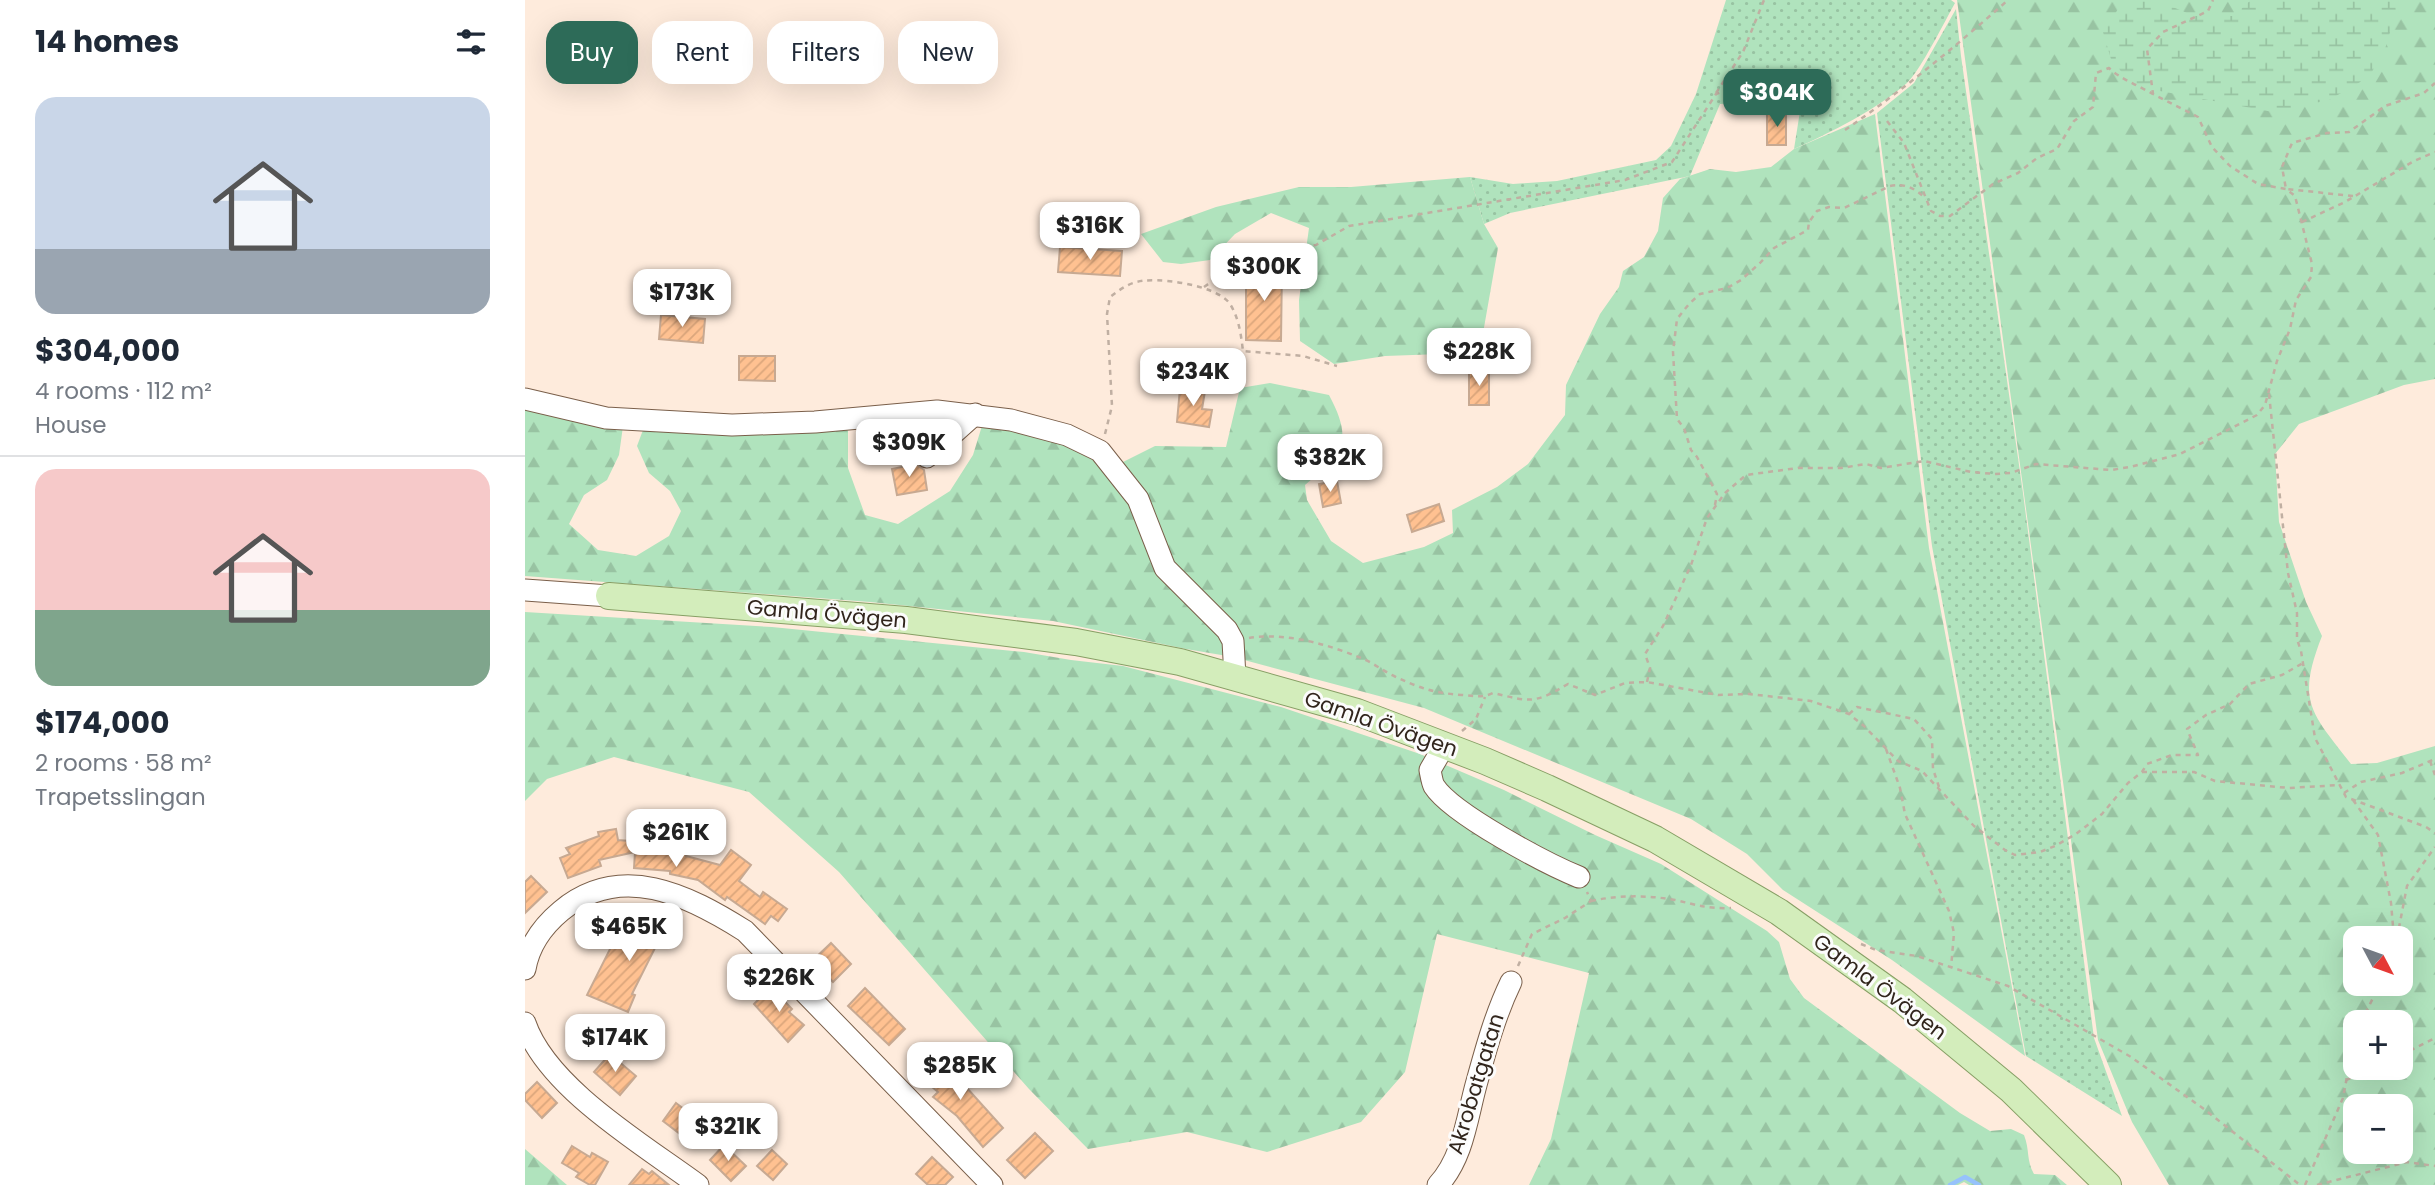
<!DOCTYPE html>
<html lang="en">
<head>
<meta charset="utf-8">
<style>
	body { margin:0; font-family:Poppins,sans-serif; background:#f6f6f7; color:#1f2937; height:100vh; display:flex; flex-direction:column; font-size:26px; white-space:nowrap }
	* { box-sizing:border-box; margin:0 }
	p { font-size:23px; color:#747a83 }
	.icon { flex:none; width:38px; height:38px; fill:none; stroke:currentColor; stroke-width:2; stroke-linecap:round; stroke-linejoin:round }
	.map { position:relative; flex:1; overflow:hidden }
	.panel { display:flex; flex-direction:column; background:#fff; width:525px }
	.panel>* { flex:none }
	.hud { position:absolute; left:21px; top:21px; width:665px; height:63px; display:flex; gap:14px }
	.needle { width:46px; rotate:131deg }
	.controls { position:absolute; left:1818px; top:926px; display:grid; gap:14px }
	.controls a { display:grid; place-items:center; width:70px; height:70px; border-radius:14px; background:#fff; box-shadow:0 7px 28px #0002; font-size:35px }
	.price { position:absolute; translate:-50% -60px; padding:0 16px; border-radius:14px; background:#fff; color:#222; font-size:23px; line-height:46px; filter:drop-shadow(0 2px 4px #0008) }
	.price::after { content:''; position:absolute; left:50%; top:42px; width:21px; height:16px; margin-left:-10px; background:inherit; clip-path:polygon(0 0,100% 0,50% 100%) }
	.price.on { background:#2d6b58; color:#fff }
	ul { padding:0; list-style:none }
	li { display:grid; align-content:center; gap:14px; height:371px; padding:0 35px }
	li+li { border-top:2px solid #e0e1e3 }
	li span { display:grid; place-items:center; height:217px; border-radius:21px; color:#555 }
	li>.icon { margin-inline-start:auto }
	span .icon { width:126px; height:126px; fill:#fffc; stroke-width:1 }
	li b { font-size:30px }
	h2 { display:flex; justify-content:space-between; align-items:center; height:84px; padding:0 35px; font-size:30px }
	.chip { padding:0 24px; border-radius:21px; background:#fff; box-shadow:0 7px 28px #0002; font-size:24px; line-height:63px }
	.chip.on { background:#2d6b58; color:#fff }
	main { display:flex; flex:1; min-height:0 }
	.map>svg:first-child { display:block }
	.grass { fill:url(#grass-dots) }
	.forest { fill:url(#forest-firs); fill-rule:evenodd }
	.wetland { fill:url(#wetland-marsh) }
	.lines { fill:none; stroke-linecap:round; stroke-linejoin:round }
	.stream { stroke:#96c2fb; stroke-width:4.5 }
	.building { fill:url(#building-hatch); stroke:#c7a992; stroke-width:2 }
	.minor-casing { stroke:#7a5f4a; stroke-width:23 }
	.major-casing { stroke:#879f65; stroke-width:28 }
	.path { stroke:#c0afa2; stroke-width:2.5; stroke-dasharray:5 5; stroke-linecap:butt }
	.minor { stroke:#fff; stroke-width:21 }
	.major { stroke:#d3edbb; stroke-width:26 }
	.labels { text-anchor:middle; stroke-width:6; stroke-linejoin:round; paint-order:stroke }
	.street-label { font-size:21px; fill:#31251c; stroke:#fcfcfc }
</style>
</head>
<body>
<main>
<section class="panel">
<h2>14 homes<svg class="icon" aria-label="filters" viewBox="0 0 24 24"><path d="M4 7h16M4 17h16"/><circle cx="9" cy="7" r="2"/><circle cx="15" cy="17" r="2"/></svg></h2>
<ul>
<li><span style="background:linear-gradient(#c9d6e8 70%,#9aa5b1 0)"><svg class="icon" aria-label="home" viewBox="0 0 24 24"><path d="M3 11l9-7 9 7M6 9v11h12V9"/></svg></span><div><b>$304,000</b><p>4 rooms · 112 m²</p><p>House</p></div></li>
<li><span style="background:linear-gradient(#f6c9c9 65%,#7fa58c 0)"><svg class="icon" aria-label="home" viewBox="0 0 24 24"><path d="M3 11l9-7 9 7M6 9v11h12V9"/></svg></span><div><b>$174,000</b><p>2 rooms · 58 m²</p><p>Trapetsslingan</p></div></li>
</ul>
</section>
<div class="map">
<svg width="1910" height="1185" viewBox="0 0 1910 1185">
	<defs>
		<pattern id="grass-dots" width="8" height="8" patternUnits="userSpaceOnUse" patternTransform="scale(1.75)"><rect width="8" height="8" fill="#b0e3bd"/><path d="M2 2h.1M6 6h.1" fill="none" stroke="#98c3a2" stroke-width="1.8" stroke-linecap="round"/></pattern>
		<pattern id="forest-firs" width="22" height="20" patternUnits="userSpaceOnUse" patternTransform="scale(1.75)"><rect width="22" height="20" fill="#b0e3bd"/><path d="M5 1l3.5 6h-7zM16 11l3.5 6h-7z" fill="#98c3a2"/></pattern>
		<pattern id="wetland-marsh" width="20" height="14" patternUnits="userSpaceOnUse" patternTransform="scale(1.75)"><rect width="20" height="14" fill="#b0e3bd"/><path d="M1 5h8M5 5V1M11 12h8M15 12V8" fill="none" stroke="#98c3a2"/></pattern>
		<pattern id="building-hatch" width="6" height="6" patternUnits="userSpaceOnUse" patternTransform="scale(1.75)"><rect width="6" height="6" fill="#ffc191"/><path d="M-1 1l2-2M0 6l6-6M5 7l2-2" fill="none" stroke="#dba67c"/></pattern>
	</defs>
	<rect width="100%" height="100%" fill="#feebdc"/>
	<!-- grass -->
	<g class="grass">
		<path d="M 1201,0 L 1426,0 L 1430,3 C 1420,21 1395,71 1382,83 C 1351,110 1307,132 1269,149 L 1279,86 L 1257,79 L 1248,82 L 1240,101 L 1195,104 L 1165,176 L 985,213 L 959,224 L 945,177 L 988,184 L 1032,181 L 1131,160 L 1146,146 L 1171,94 Z"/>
		<path d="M 1431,9 L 1436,56 L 1498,493 L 1569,1038 L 1597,1116 L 1501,1056 L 1407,546 L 1352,113 L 1389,83 Z"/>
	</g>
	<!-- forest -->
	<g class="forest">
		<path d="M 1432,0 L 1910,0 L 1910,379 L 1879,385 L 1774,424 L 1750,454 L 1754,522 L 1781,602 L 1797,636 C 1771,702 1786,712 1826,764 L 1852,763 L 1910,746 L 1910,1185 L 1644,1185 L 1607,1122 L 1573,1040 ZM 1830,938 L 1876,938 L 1876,984 L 1830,984 ZM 1830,1022 L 1876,1022 L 1876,1068 L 1830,1068 ZM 1830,1106 L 1876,1106 L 1876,1152 L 1830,1152 Z"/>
		<path d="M 1350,114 L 1404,548 L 1500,1056 L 1367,960 L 1258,890 L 1222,854 L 1166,819 L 899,708 L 708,657 L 661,649 L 528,621 L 345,602 L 0,576 L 0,399 L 99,419 L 94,455 L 82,480 L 59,495 L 44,524 L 73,550 L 111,556 L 144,536 L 156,511 L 145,491 L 124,473 L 112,446 L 121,422 L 323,418 L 323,468 L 340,515 L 373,524 L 425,491 L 448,455 L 460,416 L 486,420 L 588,467 L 630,446 L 701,447 L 715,388 L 745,383 L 804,395 C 829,442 818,453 780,485 L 782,500 L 806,541 L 838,563 L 899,547 L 928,533 L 927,510 L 972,487 L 1003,464 L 1040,415 L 1041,385 L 1075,314 L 1094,287 L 1098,271 L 1119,257 L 1133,231 L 1138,198 L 1155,179 L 1185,169 L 1211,172 L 1246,167 L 1269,149 Z"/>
		<path d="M 945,177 L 959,224 L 973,248 L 957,339 L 942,346 L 941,365 L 916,354 L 860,356 L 809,364 L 775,341 L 774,300 L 784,228 L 746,213 L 710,234 L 685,260 L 656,264 L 638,262 L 616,234 L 691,207 L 774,187 L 826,187 Z"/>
		<path d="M 0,612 L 247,627 L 499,652 L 546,660 L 598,666 L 756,707 L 895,754 L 979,790 L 1070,835 L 1136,864 L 1242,931 L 1254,942 L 1265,979 L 1279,998 L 1435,1113 L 1465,1131 L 1486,1129 L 1499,1135 C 1505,1150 1501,1160 1509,1174 L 1530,1175 L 1542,1185 L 1444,1185 L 1439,1182 L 1433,1185 L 1004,1185 L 1026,1139 L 1064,973 L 912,934 L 880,1072 L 836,1122 L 742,1152 L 662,1132 L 563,1149 L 504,1089 L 314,872 L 224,792 L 89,757 L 22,779 L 0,801 Z"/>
		<path d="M 0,1149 L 42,1185 L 0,1185 Z"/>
	</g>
	<!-- wetland -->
	<path class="wetland" d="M 1599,0 L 1636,2 L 1669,16 L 1708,16 L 1726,0 L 1870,0 L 1871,12 L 1860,49 L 1844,77 L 1804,100 L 1748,112 L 1608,86 L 1586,59 L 1578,32 Z"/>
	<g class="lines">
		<!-- stream -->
		<path class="stream" d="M 1425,1185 L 1440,1177 L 1454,1185"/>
	</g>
	<!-- building -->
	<g class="building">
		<rect x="1242" y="113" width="19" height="32"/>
		<path d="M 535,247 L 597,251 L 595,276 L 533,272 Z"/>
		<path d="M 721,266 L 757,266 L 756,341 L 721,340 Z"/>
		<path d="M 136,315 L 180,319 L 178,343 L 134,339 Z"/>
		<path d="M 214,356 L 250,356 L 250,381 L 214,380 Z"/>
		<path d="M 964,371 L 964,405 L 944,405 L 944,372 Z"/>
		<path d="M 655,388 L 680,391 L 677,409 L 687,410 L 684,427 L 652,422 Z"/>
		<path d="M 391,464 L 399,470 L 402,490 L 372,495 L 367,469 Z"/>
		<path d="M 812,481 L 816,503 L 798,507 L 794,484 Z"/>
		<path d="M 914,504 L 919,521 L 887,532 L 882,515 Z"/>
		<path d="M 91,829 L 93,840 L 140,844 L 140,846 L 162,850 L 161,856 L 195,865 L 206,850 L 226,865 L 214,881 L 235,897 L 238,892 L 262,909 L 253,921 L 246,916 L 240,924 L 202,897 L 200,900 L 173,880 L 145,874 L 145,871 L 109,868 L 110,852 L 74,860 L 76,866 L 43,878 L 35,858 L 45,854 L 41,848 L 74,836 L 73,832 Z"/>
		<path d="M 6,876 L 22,892 L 0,913 L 0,882 Z"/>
		<path d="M 125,906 L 146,916 L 107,994 L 110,995 L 103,1012 L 62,995 L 89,941 L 104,949 Z"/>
		<path d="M 306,943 L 326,964 L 308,982 L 288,960 Z"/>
		<path d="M 246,987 L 267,1009 L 264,1012 L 279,1025 L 263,1042 L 229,1004 Z"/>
		<path d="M 340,988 L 380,1029 L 364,1045 L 323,1006 Z"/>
		<path d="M 85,1054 L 111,1076 L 95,1095 L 69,1072 Z"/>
		<path d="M 397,1058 L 406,1067 L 409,1064 L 428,1081 L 432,1077 L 478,1128 L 458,1147 L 432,1116 L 408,1097 L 413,1092 L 386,1069 Z"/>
		<path d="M 12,1082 L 32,1103 L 17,1118 L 0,1100 L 0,1094 Z"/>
		<path d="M 151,1103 L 177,1123 L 163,1140 L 138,1121 Z"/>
		<path d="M 510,1133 L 528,1151 L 500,1178 L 482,1160 Z"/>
		<path d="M 199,1145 L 221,1166 L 206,1181 L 185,1160 Z"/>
		<path d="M 47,1146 L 65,1157 L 67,1153 L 83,1162 L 70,1185 L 65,1185 L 51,1177 L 54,1173 L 37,1163 Z"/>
		<path d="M 247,1150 L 262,1164 L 248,1180 L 232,1166 Z"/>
		<path d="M 407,1157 L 428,1177 L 420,1185 L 403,1185 L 391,1174 Z"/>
		<path d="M 117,1169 L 124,1174 L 127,1171 L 144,1185 L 104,1185 Z"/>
	</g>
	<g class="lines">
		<defs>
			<g id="minor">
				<path d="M 0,399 L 81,418 L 207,425 L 290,422 L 412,411 L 486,420 L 542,435 L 575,451 L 613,499 L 640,568 L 702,630 L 708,641 L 710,677"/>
				<path d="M 402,457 L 450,414"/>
				<path d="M 0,590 L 84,596"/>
				<path d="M 919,746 L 905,770 C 906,775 907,782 909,786 C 927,814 1022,864 1054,877"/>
				<path d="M 0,969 C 4,946 18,926 36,911 C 96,861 163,895 220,931 L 467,1185"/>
				<path d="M 0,1023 C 22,1088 119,1145 173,1185"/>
				<path d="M 913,1185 C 938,1158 942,1118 951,1085 C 961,1049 970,1015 986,982"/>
			</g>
			<path id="major" d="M 84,596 L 381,620 L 551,642 L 655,662 L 832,712 L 960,761 L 1022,788 L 1130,839 L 1254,912 L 1377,1000 L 1486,1090 L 1583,1185"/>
		</defs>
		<!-- minor casing -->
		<use href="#minor" class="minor-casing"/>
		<!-- major casing -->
		<use href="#major" class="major-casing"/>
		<!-- path -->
		<g class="path">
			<path d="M 1191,93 L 1218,52 L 1239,0"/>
			<path d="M 1362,121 L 1379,143 L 1406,211 L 1415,216 L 1425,216 L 1468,184 L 1493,173 L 1512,158 L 1532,149 L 1549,121 L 1568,107 L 1571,73 L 1584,68 C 1594,78 1614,86 1628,94"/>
			<path d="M 1320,130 C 1377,91 1431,46 1483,0"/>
			<path d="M 1828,196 L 1761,189 L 1757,167 L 1767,143 L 1802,133 L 1824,132 L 1860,106 L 1899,93 L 1910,83"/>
			<path d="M 1777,222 L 1820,202 L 1889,161 L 1910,152"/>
			<path d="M 679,287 L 716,261 L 743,251 L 791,245 L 824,226 L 1100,180 L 1147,162 L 1191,94 L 1200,91 L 1213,92"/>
			<path d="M 1744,394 L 1763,573 L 1772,613 L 1772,639 L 1776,651 L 1790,738 L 1821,797 L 1901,827 L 1910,833"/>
			<path d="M 580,434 L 587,406 L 582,314 L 585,297 C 592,292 599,286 608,283 C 628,275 693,285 705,304 C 714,318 716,335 718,351 L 778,356 L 812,366"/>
			<path d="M 1190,505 L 1192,494 L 1172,457 L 1166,450 L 1159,428 L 1152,419 L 1148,352 L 1152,319 L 1164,304 L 1175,294 L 1202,288 L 1216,280 L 1235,263 L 1249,248 L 1283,230 L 1284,222 L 1292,211 L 1304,207 L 1319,208 L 1365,186 C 1380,183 1390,188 1401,199"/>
			<path d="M 724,638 C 760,632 802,644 836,658 C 847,662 858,671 869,676 C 894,688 909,693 937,695 C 949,696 958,698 968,693 C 1006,702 1009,704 1043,684 L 1070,695 L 1100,683 L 1122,682 L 1193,695 L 1224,694 L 1286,701 L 1324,714 L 1339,726 L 1373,761 L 1397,771 L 1449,826 L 1480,850 L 1490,855 L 1515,852 L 1530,846 L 1551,834 L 1577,814 L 1603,783 L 1617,772 L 1622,764 L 1647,755 L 1673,755 L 1662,729 L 1681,715 L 1705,704 L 1724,684 L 1757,675 L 1778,663"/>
			<path d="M 1122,682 L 1125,668 L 1120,654 L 1138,626 L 1166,565 L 1182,518 L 1200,493 L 1221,475 L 1273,468 L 1316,468 L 1341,464 L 1356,468 L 1399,461 L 1446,472 L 1470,474 L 1486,473 L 1511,464 L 1586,470 L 1605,467 L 1655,454 L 1732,415 L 1740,405 L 1752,361 L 1765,329 L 1771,300 L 1786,277 L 1787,264 L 1770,196 L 1761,189 L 1733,184 L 1705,166 L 1687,147 L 1673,117 L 1628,94 L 1622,49 L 1638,32 L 1683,11 L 1688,0"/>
			<path d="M 1324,714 L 1332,707 L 1389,719 L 1407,739 L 1408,769 L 1414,787"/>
			<path d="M 937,731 L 951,719 L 960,697"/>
			<path d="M 1361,749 L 1375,788 L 1380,814 L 1424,911 L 1429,933 L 1426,968"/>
			<path d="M 1905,761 L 1910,775"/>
			<path d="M 1617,772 L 1669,772 L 1690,781 L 1764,788 L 1815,785"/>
			<path d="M 1819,793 L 1836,782 L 1877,773 L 1910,759"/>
			<path d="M 1828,800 L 1853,835 L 1866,903 L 1869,938"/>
			<path d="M 1066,901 C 1094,895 1122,895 1150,900 C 1173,905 1182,909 1206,908"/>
			<path d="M 1872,938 L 1882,886 L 1910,847"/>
			<path d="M 1336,944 L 1351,950 L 1392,956 L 1483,986 L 1606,1057 L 1679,1109 L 1775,1185"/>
			<path d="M 993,966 L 1007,934 L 1040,918 L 1066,901 L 1062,892"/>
			<path d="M 1836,1022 L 1855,984"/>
			<path d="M 1876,1055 L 1910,1038"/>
			<path d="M 1821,1080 L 1849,1068"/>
			<path d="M 1780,1185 L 1818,1098 L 1830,1034"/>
			<path d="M 1792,1185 L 1882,1162 L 1910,1166"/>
		</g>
		<!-- minor -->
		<use href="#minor" class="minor"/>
		<!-- major -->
		<use href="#major" class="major"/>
	</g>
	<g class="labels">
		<!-- street labels -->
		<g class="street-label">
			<text transform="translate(302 614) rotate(5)" y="7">Gamla Övägen</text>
			<text transform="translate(856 724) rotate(19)" y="7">Gamla Övägen</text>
			<text transform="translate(1355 987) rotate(37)" y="7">Gamla Övägen</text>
			<text transform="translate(951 1084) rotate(-73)" y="7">Akrobatgatan</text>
		</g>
	</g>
</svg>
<div class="controls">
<a><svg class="needle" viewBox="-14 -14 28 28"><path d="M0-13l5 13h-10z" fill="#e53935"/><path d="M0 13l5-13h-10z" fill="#747a83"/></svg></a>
<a>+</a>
<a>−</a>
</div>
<b class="price on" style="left:1252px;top:129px">$304K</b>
<b class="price" style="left:565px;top:262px">$316K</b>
<b class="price" style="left:739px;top:303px">$300K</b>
<b class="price" style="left:157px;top:329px">$173K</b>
<b class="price" style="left:954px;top:388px">$228K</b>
<b class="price" style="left:668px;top:408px">$234K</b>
<b class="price" style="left:384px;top:479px">$309K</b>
<b class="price" style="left:805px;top:494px">$382K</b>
<b class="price" style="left:151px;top:869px">$261K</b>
<b class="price" style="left:104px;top:963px">$465K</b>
<b class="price" style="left:254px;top:1014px">$226K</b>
<b class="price" style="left:90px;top:1074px">$174K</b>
<b class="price" style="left:435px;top:1102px">$285K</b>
<b class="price" style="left:203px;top:1163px">$321K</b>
<div class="hud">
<a class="chip on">Buy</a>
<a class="chip">Rent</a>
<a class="chip">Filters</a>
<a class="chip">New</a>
</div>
</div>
</main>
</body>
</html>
